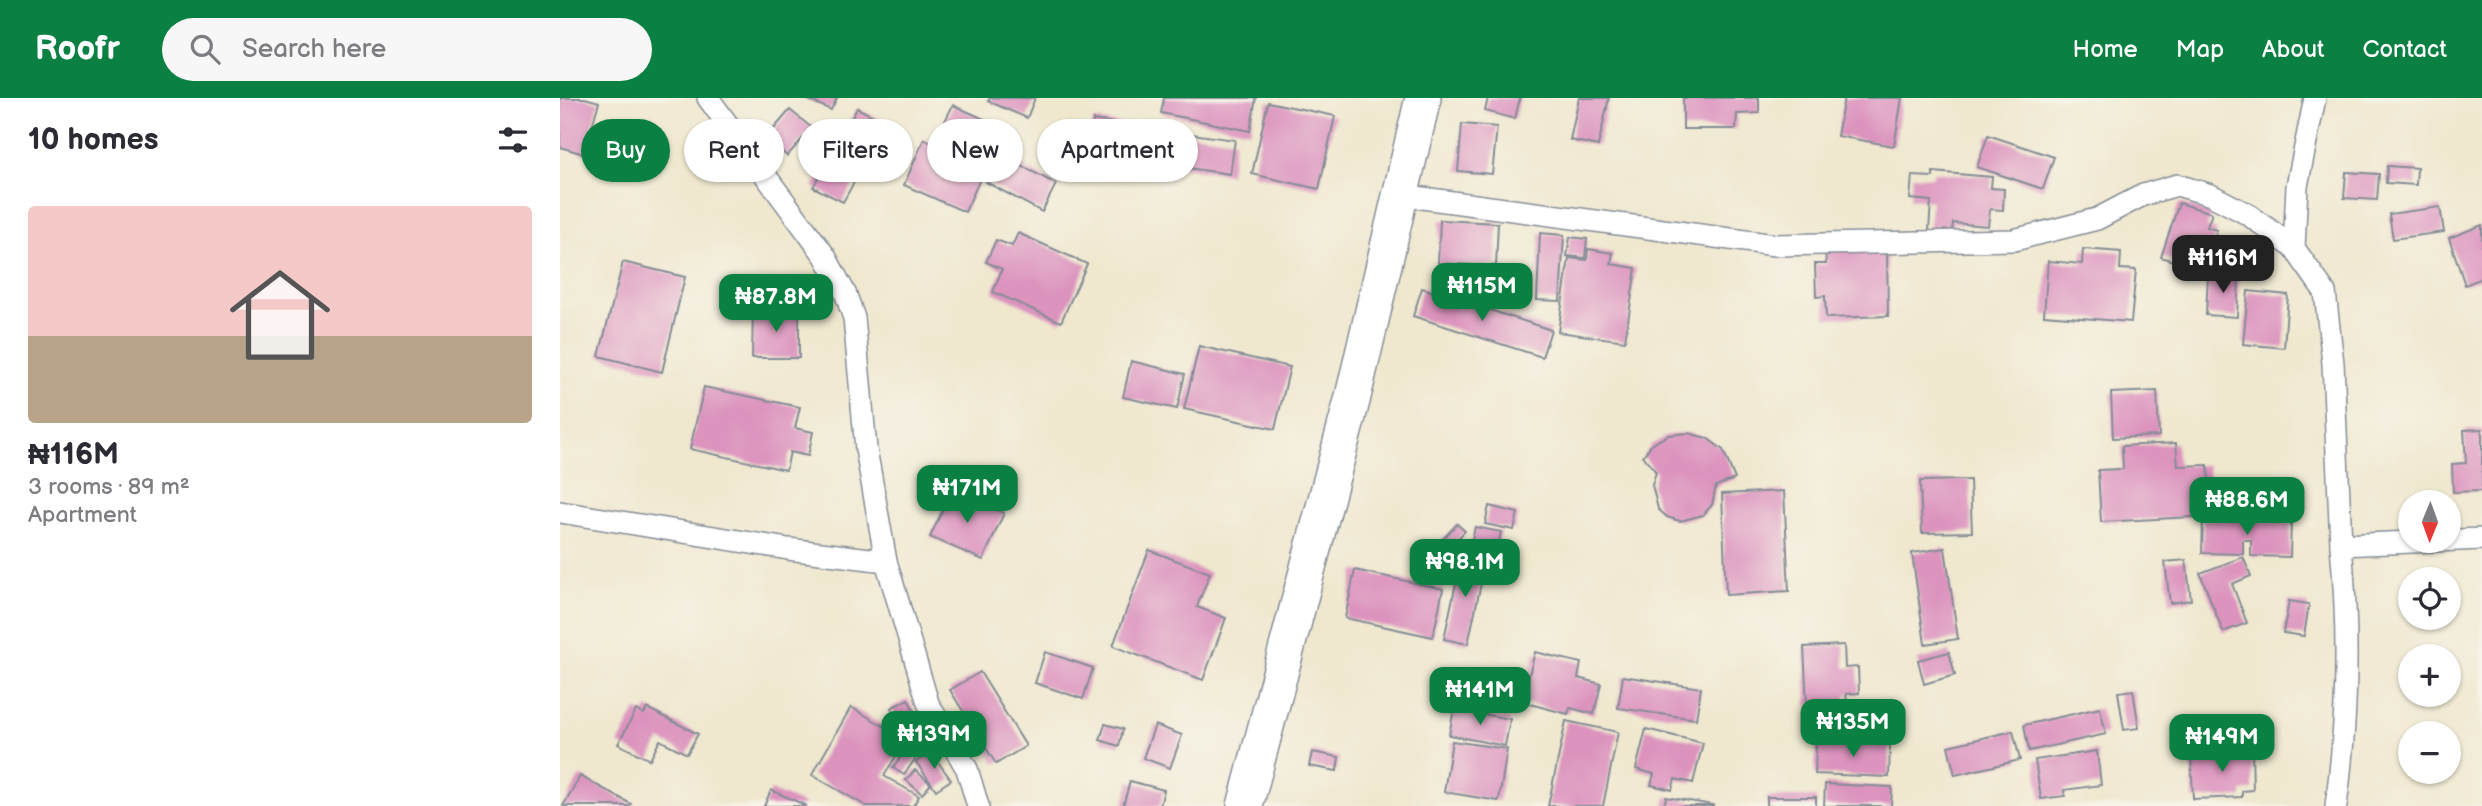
<!DOCTYPE html>
<html lang="en">
<head>
<meta charset="utf-8">
<style>
	body { margin:0; font-family:"Balsamiq Sans",sans-serif; background:#f7f7f7; color:#2b2b33; height:100vh; display:flex; flex-direction:column; font-size:26px; white-space:nowrap }
	* { box-sizing:border-box; margin:0 }
	p { font-size:23px; color:#7c7c81 }
	.icon { flex:none; width:38px; height:38px; fill:none; stroke:currentColor; stroke-width:2; stroke-linecap:round; stroke-linejoin:round }
	.map { position:relative; flex:1; overflow:hidden }
	.details { display:flex; flex-direction:column; background:#fff; width:560px }
	.details>* { flex:none }
	.banner { position:absolute; left:21px; top:21px; width:665px; height:63px; display:flex; gap:14px }
	.needle { width:46px; rotate:181deg }
	.buttons { position:absolute; left:1838px; top:392px; display:grid; gap:14px }
	.buttons a { display:grid; place-items:center; width:63px; height:63px; border-radius:50%; background:#fff; box-shadow:0 2px 5px #0004; font-size:35px }
	.price { position:absolute; translate:-50% -60px; padding:0 16px; border-radius:14px; background:#0b8043; color:#fff; font-size:23px; line-height:46px; filter:drop-shadow(0 2px 4px #0008) }
	.price::after { content:''; position:absolute; left:50%; top:42px; width:21px; height:16px; margin-left:-10px; background:inherit; clip-path:polygon(0 0,100% 0,50% 100%) }
	.price.on { background:#222; color:#fff }
	ul { padding:0; list-style:none }
	li { display:grid; align-content:center; gap:14px; height:371px; padding:0 28px }
	li+li { border-top:2px solid #e1e1e2 }
	li span { display:grid; place-items:center; height:217px; border-radius:7px; color:#555 }
	li>.icon { margin-inline-start:auto }
	span .icon { width:126px; height:126px; fill:#fffc; stroke-width:1 }
	li b { font-size:30px }
	h2 { display:flex; justify-content:space-between; align-items:center; height:84px; padding:0 28px; font-size:30px }
	.tag { padding:0 24px; border-radius:32px; background:#fff; box-shadow:0 2px 5px #0004; font-size:24px; line-height:63px }
	.tag.on { background:#0b8043; color:#fff }
	header { display:flex; align-items:center; gap:42px; box-sizing:border-box; height:98px; padding:0 35px; background:#0b8043; color:#fff }
	header strong { font-size:33px }
	nav { display:flex; gap:38px; margin-inline-start:auto; font-size:24px }
	.search { width:490px; height:63px; background:#f7f7f7; display:flex; align-items:center; gap:18px; box-sizing:border-box; padding:0 24px; border-radius:38px; color:#7c7c81; font-size:26px }
	main { display:flex; flex:1; min-height:0 }
	.map>svg:first-child { display:block }
	.building { fill:#dc93be }
	.lines { fill:none; stroke-linecap:round; stroke-linejoin:round }
	.street-casing { stroke:#858c96; stroke-width:24 }
	.primary-casing { stroke:#858c96; stroke-width:38 }
	.street { stroke:#fff; stroke-width:21 }
	.primary { stroke:#fff; stroke-width:35 }
</style>
</head>
<body>
<header>
<strong>Roofr</strong>
<div class="search"><svg class="icon" aria-label="search" viewBox="0 0 24 24"><circle cx="10" cy="10" r="6"/><path d="M15 15l6 6"/></svg>Search here</div>
<nav><a>Home</a><a>Map</a><a>About</a><a>Contact</a></nav>
</header>
<main>
<section class="details">
<h2>10 homes<svg class="icon" aria-label="filters" viewBox="0 0 24 24"><path d="M4 7h16M4 17h16"/><circle cx="9" cy="7" r="2"/><circle cx="15" cy="17" r="2"/></svg></h2>
<ul>
<li><span style="background:linear-gradient(#f6c9c9 60%,#b9a48a 0)"><svg class="icon" aria-label="home" viewBox="0 0 24 24"><path d="M3 11l9-7 9 7M6 9v11h12V9"/></svg></span><div><b>₦116M</b><p>3 rooms · 89 m²</p><p>Apartment</p></div></li>
</ul>
</section>
<div class="map">
<svg width="1922" height="708" viewBox="0 0 1922 708">
	<rect width="100%" height="100%" fill="#f7f3e8"/>
	<filter id="ink" filterUnits="userSpaceOnUse"><feTurbulence type="fractalNoise" baseFrequency=".0143" numOctaves="2"/><feDisplacementMap in="SourceGraphic" scale="14" xChannelSelector="R" yChannelSelector="G"/><feConvolveMatrix kernelMatrix="1 2 1 2 8 2 1 2 1" color-interpolation-filters="sRGB"/></filter>
	<filter id="wash" filterUnits="userSpaceOnUse"><feTurbulence type="fractalNoise" baseFrequency=".00686" numOctaves="4" result="noise"/><feDisplacementMap in="SourceGraphic" scale="28" xChannelSelector="R" yChannelSelector="G"/><feGaussianBlur stdDeviation="1.57" result="paint"/><feColorMatrix in="noise" values="0 0 0 0 0 0 0 0 0 0 0 0 0 0 0 0 0 1.4 0 .05"/><feComposite in="paint" operator="in"/></filter>
	<g filter="url(#wash)">
		<rect width="100%" height="100%" fill="#efe8cf"/>
		<g id="blocks">
			<!-- building -->
			<g class="building">
				<path d="M 0,0 L 25,0 L 39,4 L 24,56 L 0,49 Z"/>
				<path d="M 244,0 L 277,0 L 271,12 Z"/>
				<path d="M 430,0 L 475,0 L 467,20 L 428,3 Z"/>
				<path d="M 604,0 L 696,0 L 690,33 L 601,15 Z"/>
				<path d="M 928,0 L 960,0 L 955,21 L 925,13 Z"/>
				<path d="M 1019,0 L 1049,0 L 1038,48 L 1010,42 Z"/>
				<path d="M 1123,0 L 1199,0 L 1199,15 L 1177,16 L 1176,31 L 1123,31 Z"/>
				<path d="M 1284,0 L 1342,0 L 1334,48 L 1277,38 Z"/>
				<path d="M 708,4 L 775,18 L 759,91 L 692,76 Z"/>
				<path d="M 393,7 L 448,32 L 432,65 L 377,39 Z"/>
				<path d="M 297,10 L 327,25 L 283,104 L 253,89 Z"/>
				<path d="M 230,12 L 252,30 L 227,58 L 206,40 Z"/>
				<path d="M 533,22 L 675,42 L 670,76 L 528,56 Z"/>
				<path d="M 902,26 L 937,29 L 932,76 L 898,73 Z"/>
				<path d="M 1428,37 L 1494,59 L 1483,91 L 1417,69 Z"/>
				<path d="M 364,41 L 426,68 L 405,114 L 344,87 Z"/>
				<path d="M 441,57 L 496,86 L 482,114 L 426,84 Z"/>
				<path d="M 1827,68 L 1857,70 L 1856,87 L 1826,85 Z"/>
				<path d="M 1373,74 L 1432,79 L 1431,90 L 1444,91 L 1443,112 L 1430,111 L 1428,128 L 1393,125 L 1392,135 L 1369,133 L 1371,103 L 1350,101 L 1352,78 L 1373,79 Z"/>
				<path d="M 1786,74 L 1819,76 L 1817,102 L 1784,100 Z"/>
				<path d="M 1619,105 L 1652,115 L 1647,129 L 1657,132 L 1650,155 L 1638,151 L 1632,169 L 1601,159 Z"/>
				<path d="M 1880,109 L 1884,134 L 1833,141 L 1829,116 Z"/>
				<path d="M 880,122 L 938,125 L 936,168 L 878,165 Z"/>
				<path d="M 1922,127 L 1922,180 L 1905,187 L 1889,140 Z"/>
				<path d="M 458,135 L 527,166 L 501,224 L 433,194 L 442,171 L 426,164 L 436,142 L 452,148 Z"/>
				<path d="M 980,135 L 1004,137 L 1000,203 L 977,202 Z"/>
				<path d="M 1010,139 L 1027,141 L 1025,160 L 1007,158 Z"/>
				<path d="M 1327,149 L 1328,218 L 1266,220 L 1265,198 L 1256,199 L 1255,166 L 1266,166 L 1265,150 Z"/>
				<path d="M 1028,151 L 1053,155 L 1051,166 L 1076,170 L 1065,243 L 998,234 L 1009,160 L 1027,162 Z"/>
				<path d="M 1523,151 L 1561,154 L 1560,171 L 1576,172 L 1571,224 L 1484,217 L 1488,163 L 1522,166 Z"/>
				<path d="M 63,164 L 125,179 L 102,274 L 39,258 Z"/>
				<path d="M 1648,176 L 1679,177 L 1677,219 L 1646,217 Z"/>
				<path d="M 862,190 L 991,232 L 982,259 L 853,218 Z"/>
				<path d="M 1688,193 L 1728,197 L 1724,250 L 1683,246 Z"/>
				<path d="M 193,211 L 239,212 L 239,260 L 192,260 Z"/>
				<path d="M 639,248 L 730,269 L 715,331 L 624,311 Z"/>
				<path d="M 571,263 L 625,276 L 617,311 L 563,299 Z"/>
				<path d="M 144,289 L 240,309 L 235,330 L 253,334 L 248,358 L 230,354 L 226,372 L 130,351 Z"/>
				<path d="M 1597,293 L 1599,338 L 1553,340 L 1551,295 Z"/>
				<path d="M 1922,331 L 1922,393 L 1893,394 L 1892,366 L 1906,365 L 1904,332 Z"/>
				<path d="M 1128,335 L 1147,340 L 1163,352 L 1175,381 L 1156,388 L 1152,407 L 1143,417 L 1120,423 L 1107,419 L 1098,411 L 1092,387 L 1096,374 L 1083,358 L 1091,347 L 1108,337 Z"/>
				<path d="M 1616,345 L 1618,368 L 1648,367 L 1651,418 L 1541,424 L 1538,372 L 1563,371 L 1562,348 Z"/>
				<path d="M 1410,382 L 1412,434 L 1362,435 L 1360,383 Z"/>
				<path d="M 392,392 L 444,415 L 423,462 L 370,439 Z"/>
				<path d="M 1224,393 L 1229,493 L 1166,497 L 1162,396 Z"/>
				<path d="M 929,408 L 958,415 L 954,432 L 925,426 Z"/>
				<path d="M 1643,421 L 1731,424 L 1730,459 L 1691,458 L 1691,442 L 1683,442 L 1683,456 L 1642,455 Z"/>
				<path d="M 897,426 L 905,433 L 888,451 L 880,444 Z"/>
				<path d="M 915,429 L 941,434 L 935,461 L 909,455 Z"/>
				<path d="M 1385,450 L 1398,541 L 1365,546 L 1352,455 Z"/>
				<path d="M 589,452 L 650,475 L 637,509 L 666,520 L 643,582 L 553,548 Z"/>
				<path d="M 902,457 L 926,462 L 908,546 L 884,541 Z"/>
				<path d="M 1683,459 L 1691,478 L 1672,486 L 1687,525 L 1663,534 L 1640,475 Z"/>
				<path d="M 1626,462 L 1631,502 L 1610,505 L 1605,464 Z"/>
				<path d="M 795,472 L 883,491 L 873,539 L 785,520 Z"/>
				<path d="M 1729,503 L 1749,506 L 1744,538 L 1723,535 Z"/>
				<path d="M 1284,547 L 1285,570 L 1298,569 L 1299,595 L 1286,596 L 1287,606 L 1247,608 L 1244,549 Z"/>
				<path d="M 485,554 L 533,570 L 523,601 L 475,585 Z"/>
				<path d="M 975,554 L 1021,565 L 1018,580 L 1041,586 L 1034,616 L 1010,610 L 1008,616 L 962,604 Z"/>
				<path d="M 1389,554 L 1395,577 L 1364,586 L 1358,562 Z"/>
				<path d="M 420,574 L 466,648 L 436,666 L 390,592 Z"/>
				<path d="M 1063,578 L 1141,590 L 1136,621 L 1058,610 Z"/>
				<path d="M 1573,592 L 1579,630 L 1564,632 L 1558,594 Z"/>
				<path d="M 348,601 L 373,649 L 357,658 L 331,610 Z"/>
				<path d="M 291,609 L 346,641 L 324,678 L 359,698 L 353,708 L 306,708 L 252,677 Z"/>
				<path d="M 87,610 L 138,636 L 127,656 L 100,642 L 90,662 L 58,646 L 76,612 L 84,616 Z"/>
				<path d="M 1540,610 L 1546,636 L 1469,653 L 1464,627 Z"/>
				<path d="M 894,611 L 950,621 L 945,648 L 889,637 Z"/>
				<path d="M 1006,623 L 1058,634 L 1043,708 L 988,708 Z"/>
				<path d="M 545,626 L 563,631 L 559,648 L 540,642 Z"/>
				<path d="M 595,627 L 622,637 L 610,670 L 583,660 Z"/>
				<path d="M 1086,631 L 1143,645 L 1133,685 L 1115,681 L 1112,692 L 1091,687 L 1094,676 L 1076,671 Z"/>
				<path d="M 1453,633 L 1460,662 L 1395,677 L 1388,648 Z"/>
				<path d="M 892,643 L 947,651 L 939,703 L 884,694 Z"/>
				<path d="M 1256,644 L 1330,646 L 1329,679 L 1255,676 Z"/>
				<path d="M 346,651 L 357,658 L 344,677 L 333,670 Z"/>
				<path d="M 1692,652 L 1693,692 L 1682,693 L 1682,699 L 1633,701 L 1631,654 Z"/>
				<path d="M 1537,653 L 1541,687 L 1504,692 L 1505,698 L 1481,701 L 1475,662 Z"/>
				<path d="M 371,654 L 391,682 L 376,692 L 356,664 Z"/>
				<path d="M 752,654 L 779,659 L 777,673 L 749,668 Z"/>
				<path d="M 355,672 L 371,686 L 362,696 L 346,682 Z"/>
				<path d="M 20,678 L 71,706 L 70,708 L 3,708 Z"/>
				<path d="M 570,683 L 604,692 L 600,708 L 563,708 Z"/>
				<path d="M 1265,686 L 1332,689 L 1331,708 L 1264,708 Z"/>
				<path d="M 211,692 L 247,708 L 204,708 Z"/>
				<path d="M 1106,699 L 1153,707 L 1153,708 L 1104,708 Z"/>
				<rect x="1207" y="699" width="49" height="9"/>
			</g>
		</g>
	</g>
	<g filter="url(#ink)">
		<use href="#blocks" fill-opacity="0" stroke="#858c96" stroke-width="2"/>
		<g class="lines">
			<defs>
				<g id="street">
					<path d="M 148,0 L 265,158 L 286,197 L 294,220 L 306,351 L 326,463 L 368,605 L 407,671 L 418,708"/>
					<path d="M 1755,0 L 1737,88 L 1734,150 L 1765,194 L 1773,265 L 1781,447 L 1922,441"/>
					<path d="M 840,97 L 1215,147 L 1454,142 L 1537,121 L 1583,97 L 1617,87 L 1651,97 L 1689,117 L 1734,150"/>
					<path d="M 0,414 L 228,451 L 326,463"/>
					<path d="M 1776,708 C 1788,620 1789,535 1781,447"/>
				</g>
				<path id="primary" d="M 685,708 L 792,303 L 863,0"/>
			</defs>
			<!-- street casing -->
			<use href="#street" class="street-casing"/>
			<!-- primary casing -->
			<use href="#primary" class="primary-casing"/>
			<!-- street -->
			<use href="#street" class="street"/>
			<!-- primary -->
			<use href="#primary" class="primary"/>
		</g>
	</g>
</svg>
<div class="buttons">
<a><svg class="needle" viewBox="-14 -14 28 28"><path d="M0-13l5 13h-10z" fill="#e53935"/><path d="M0 13l5-13h-10z" fill="#7c7c81"/></svg></a>
<a><svg class="icon" aria-label="locate" viewBox="0 0 24 24"><circle cx="12" cy="12" r="6"/><path d="M12 2v4M12 18v4M2 12h4M18 12h4"/></svg></a>
<a>+</a>
<a>−</a>
</div>
<b class="price on" style="left:1663px;top:197px">₦116M</b>
<b class="price" style="left:922px;top:225px">₦115M</b>
<b class="price" style="left:216px;top:236px">₦87.8M</b>
<b class="price" style="left:407px;top:427px">₦171M</b>
<b class="price" style="left:1687px;top:439px">₦88.6M</b>
<b class="price" style="left:905px;top:501px">₦98.1M</b>
<b class="price" style="left:920px;top:629px">₦141M</b>
<b class="price" style="left:1293px;top:661px">₦135M</b>
<b class="price" style="left:374px;top:673px">₦139M</b>
<b class="price" style="left:1662px;top:676px">₦149M</b>
<div class="banner">
<a class="tag on">Buy</a>
<a class="tag">Rent</a>
<a class="tag">Filters</a>
<a class="tag">New</a>
<a class="tag">Apartment</a>
</div>
</div>
</main>
</body>
</html>
